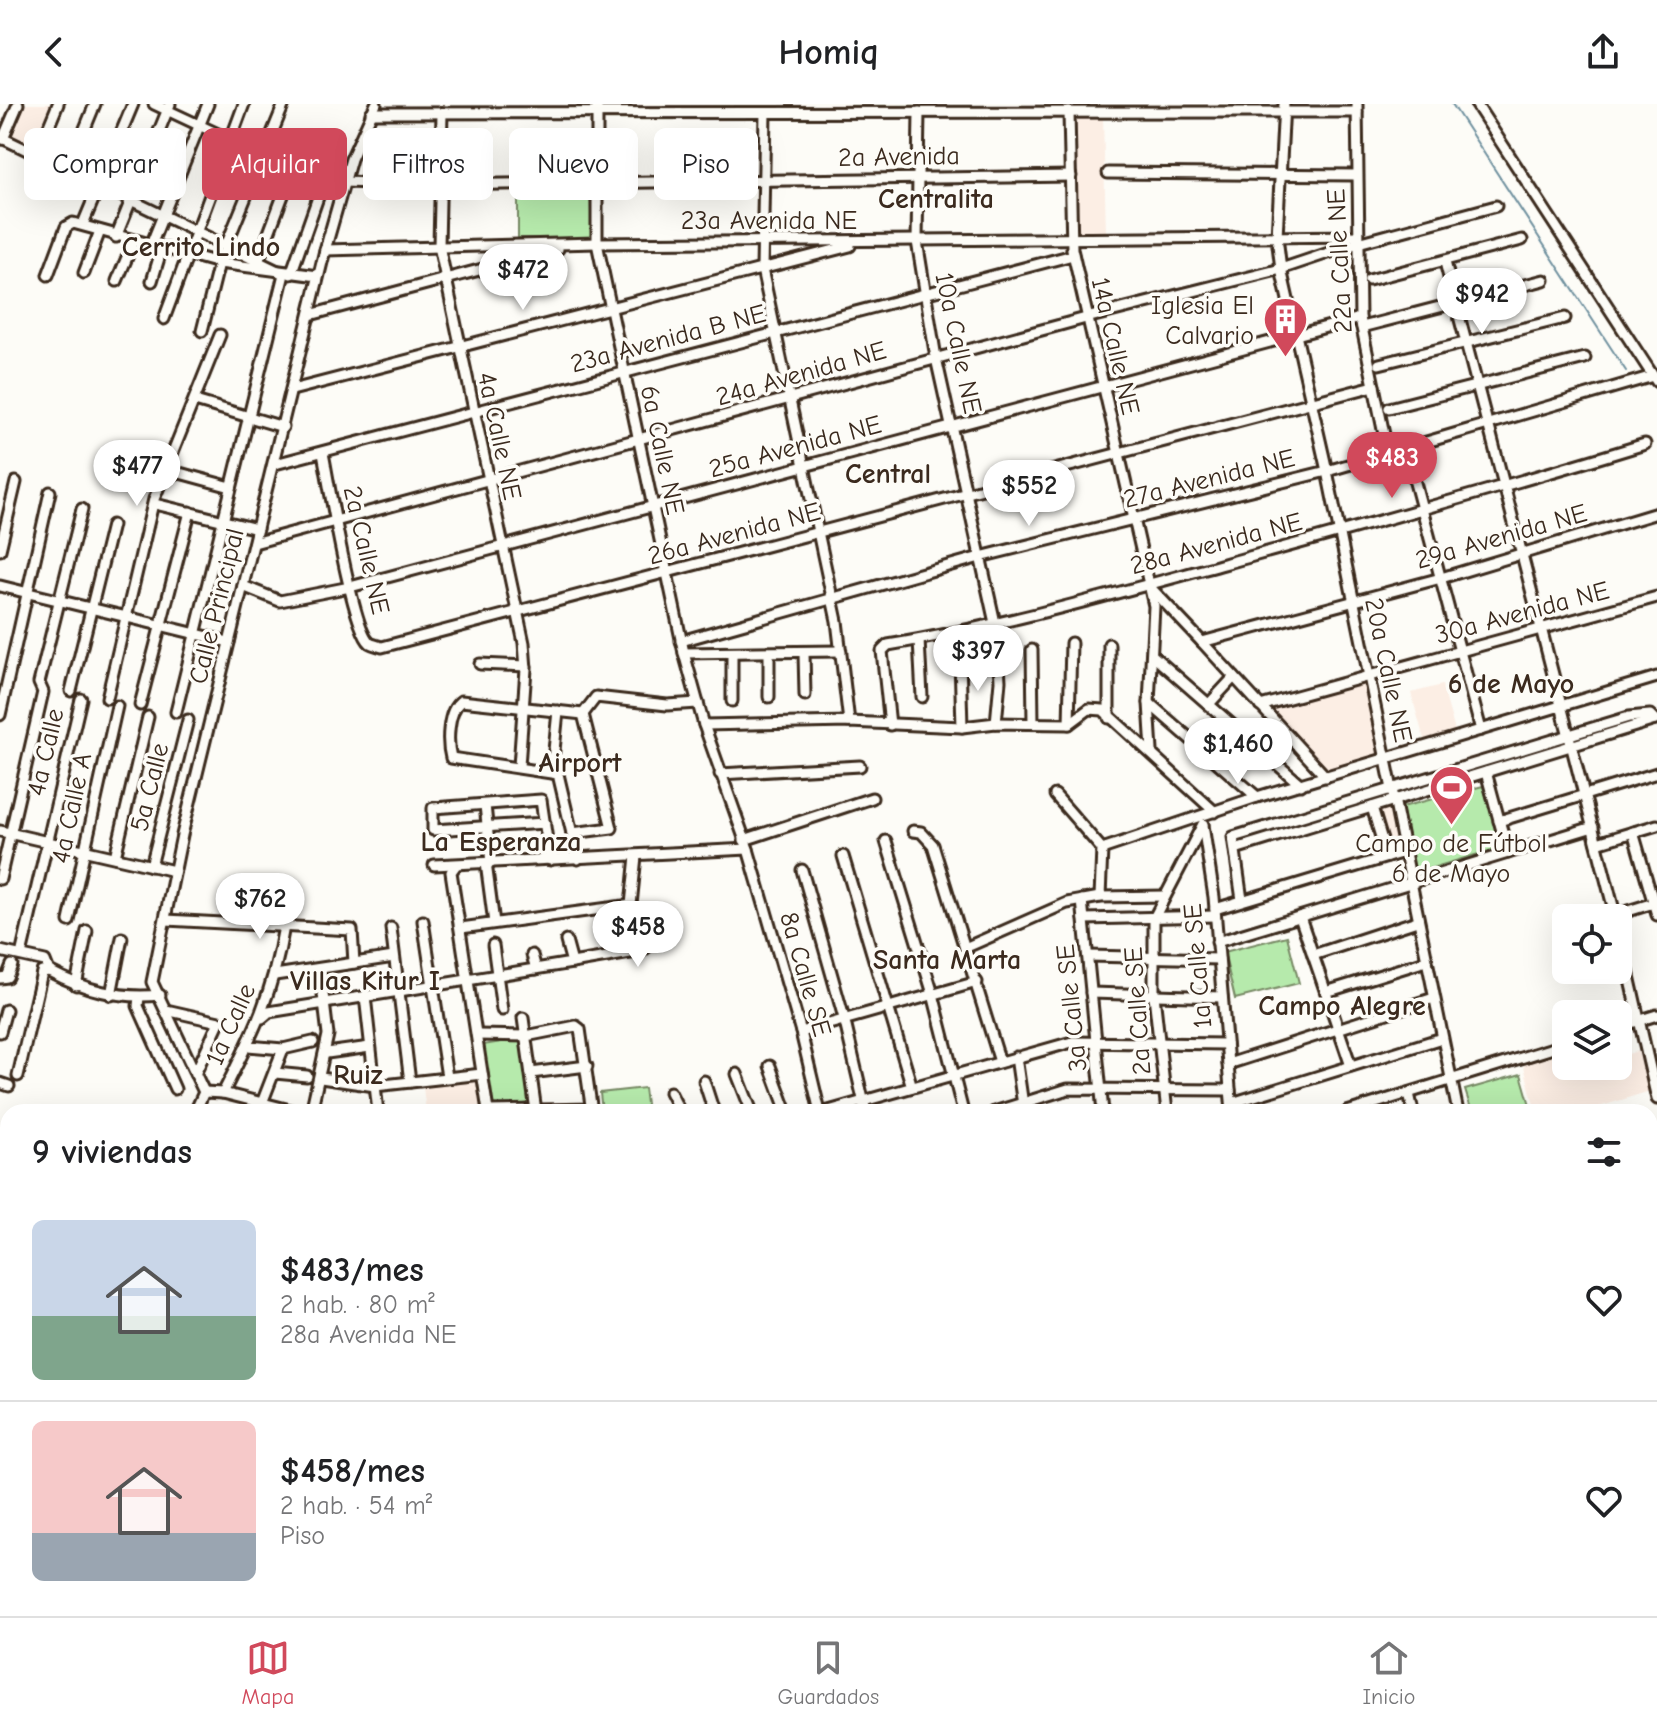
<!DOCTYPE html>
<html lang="es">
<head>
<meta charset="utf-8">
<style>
	body { margin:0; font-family:"Comic Neue",sans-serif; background:#f6f6f6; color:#202124; height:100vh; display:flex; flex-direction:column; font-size:30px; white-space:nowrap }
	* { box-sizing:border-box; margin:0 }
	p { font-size:26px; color:#757577 }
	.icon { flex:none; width:44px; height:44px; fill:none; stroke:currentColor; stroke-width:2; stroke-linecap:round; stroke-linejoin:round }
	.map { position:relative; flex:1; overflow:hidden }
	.details { position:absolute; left:0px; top:1000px; width:1658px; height:512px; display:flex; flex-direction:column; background:#fff; border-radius:24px 24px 0 0; box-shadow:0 8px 32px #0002 }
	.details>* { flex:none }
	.guide { position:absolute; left:24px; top:24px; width:800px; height:72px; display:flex; gap:16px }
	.controls { position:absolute; left:1552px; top:800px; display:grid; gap:16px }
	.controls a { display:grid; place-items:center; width:80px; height:80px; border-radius:12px; background:#fff; box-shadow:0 8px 32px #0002; font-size:40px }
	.price { position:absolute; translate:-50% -68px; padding:0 18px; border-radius:28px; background:#fff; color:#222; font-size:26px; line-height:52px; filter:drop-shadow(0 2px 4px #0008) }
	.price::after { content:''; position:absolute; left:50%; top:48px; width:24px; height:18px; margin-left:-12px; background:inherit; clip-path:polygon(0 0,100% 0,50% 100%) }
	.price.selected { background:#d1495b; color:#fff }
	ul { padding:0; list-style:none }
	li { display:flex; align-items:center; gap:24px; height:200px; padding:0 32px }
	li+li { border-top:2px solid #e0e0e0 }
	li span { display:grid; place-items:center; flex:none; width:224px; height:160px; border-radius:12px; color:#555 }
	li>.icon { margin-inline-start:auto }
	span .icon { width:96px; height:96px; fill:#fffc; stroke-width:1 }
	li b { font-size:34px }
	h2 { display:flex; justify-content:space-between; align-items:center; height:96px; padding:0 32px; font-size:34px }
	.chip { padding:0 28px; border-radius:12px; background:#fff; box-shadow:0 8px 32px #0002; font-size:28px; line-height:72px }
	.chip.selected { background:#d1495b; color:#fff }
	header { display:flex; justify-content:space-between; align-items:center; height:104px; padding:0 32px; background:#fff; font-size:36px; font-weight:700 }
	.tabs { display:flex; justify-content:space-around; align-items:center; height:112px; border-top:2px solid #e0e0e0; background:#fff; font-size:22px; color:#757577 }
	.tabs a { display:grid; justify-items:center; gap:4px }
	.tabs .selected { color:#d1495b }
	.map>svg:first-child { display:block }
	.built { fill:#fceee4 }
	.grass { fill:#b6eaac; stroke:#788a65; stroke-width:2 }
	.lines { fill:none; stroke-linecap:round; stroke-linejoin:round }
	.stream { stroke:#70919f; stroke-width:2 }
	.minor-casing { stroke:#3b2a1e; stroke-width:15 }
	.minor { stroke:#fdfcf7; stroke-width:9 }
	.labels { text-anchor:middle; stroke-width:7; stroke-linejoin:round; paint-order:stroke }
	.street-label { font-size:26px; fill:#3b2a1e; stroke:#fdfcf7 }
	.poi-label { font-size:26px; fill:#3b2a1e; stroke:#fdfcf7; text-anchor:end }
	.neighbourhood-label { font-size:28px; font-weight:bold; fill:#3b2a1e; stroke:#fdfcf7 }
</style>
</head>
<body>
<header><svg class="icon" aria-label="back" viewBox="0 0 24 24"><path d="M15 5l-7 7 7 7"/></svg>Homiq<svg class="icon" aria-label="share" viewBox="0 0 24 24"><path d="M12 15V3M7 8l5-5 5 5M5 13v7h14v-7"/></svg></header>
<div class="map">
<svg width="1657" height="1512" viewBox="0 0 1657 1512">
	<rect width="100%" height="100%" fill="#fdfcf7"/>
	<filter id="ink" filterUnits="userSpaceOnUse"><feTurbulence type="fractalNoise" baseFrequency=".0125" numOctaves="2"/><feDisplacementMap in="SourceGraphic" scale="16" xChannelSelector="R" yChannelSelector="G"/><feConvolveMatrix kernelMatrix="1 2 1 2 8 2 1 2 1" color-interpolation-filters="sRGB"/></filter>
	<g filter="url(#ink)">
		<!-- built -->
		<g class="built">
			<path d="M 21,0 L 54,0 L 35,45 L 7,34 Z"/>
			<path d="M 1072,13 L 1103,13 L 1106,128 L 1075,127 Z"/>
			<path d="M 1364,578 L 1381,650 L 1325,665 L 1271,604 Z"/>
			<path d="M 1442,581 L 1455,627 L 1424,635 L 1411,589 Z"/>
			<path d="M 1392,701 L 1401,746 L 1388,750 L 1375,706 Z"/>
			<path d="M 1566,944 L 1566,962 L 1618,962 L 1618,953 L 1638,947 L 1650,987 L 1583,1008 L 1536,1008 L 1523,959 Z"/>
			<path d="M 479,975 L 486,1008 L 426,1008 L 423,984 Z"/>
			<path d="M 1657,1044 L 1657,1131 L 1650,1118 L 1650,1048 Z"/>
		</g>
		<!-- grass -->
		<g class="grass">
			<path d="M 590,82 L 592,134 L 518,134 L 518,83 Z"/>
			<path d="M 1483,682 L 1502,743 L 1415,769 L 1402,703 Z"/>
			<path d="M 1287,832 L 1299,879 L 1235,895 L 1224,848 Z"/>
			<path d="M 521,935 L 530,999 L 492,1005 L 483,941 Z"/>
			<path d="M 1521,970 L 1532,1008 L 1472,1008 L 1465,986 Z"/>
			<path d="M 644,984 L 647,1008 L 602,1008 L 600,989 Z"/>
		</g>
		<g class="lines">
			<!-- stream -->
			<g class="stream">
				<path d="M 1452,0 L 1626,267"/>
				<path d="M 0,1470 L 8,1475"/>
				<path d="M 53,1504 L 66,1512"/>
			</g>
			<defs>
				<g id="minor">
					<path d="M 154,0 L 340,87"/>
					<path d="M 597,0 L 597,139 L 684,549 L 704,621 L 748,745 L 801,928 L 820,1008"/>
					<path d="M 1284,0 L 1277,133 L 1281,165 L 1327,367 L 1458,1008"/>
					<path d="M 1357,0 L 1360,214 L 1388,350"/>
					<path d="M 1476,0 L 1657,278"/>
					<path d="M 919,8 L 917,137 L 936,254 L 997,528 L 1000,577 L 996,619"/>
					<path d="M 1069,8 L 1072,145 L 1154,502 L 1149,599 L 1152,647"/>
					<path d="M 371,9 L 1357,8"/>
					<path d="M 442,9 L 439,142 L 524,539 L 526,565 L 519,662"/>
					<path d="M 765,9 L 762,165 L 837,517 L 849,618"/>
					<path d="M 0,33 L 284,170 L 176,608"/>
					<path d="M 3,35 L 18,0"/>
					<path d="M 37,51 L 58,0"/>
					<path d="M 68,66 L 95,0"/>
					<path d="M 1108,69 L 1357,71"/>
					<path d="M 343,78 L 440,81 L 1071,72"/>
					<path d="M 83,120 L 133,0"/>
					<path d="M 116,133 L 170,0"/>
					<path d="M 151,141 L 208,0"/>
					<path d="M 325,146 L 597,139 L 1358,132"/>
					<path d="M 258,158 L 293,65"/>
					<path d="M 1445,158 L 1486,315"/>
					<path d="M 84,169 L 100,127"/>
					<path d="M 291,170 L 323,79"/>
					<path d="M 48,171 L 66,123 L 73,119 L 219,159 L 318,172"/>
					<path d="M 1369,176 L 1522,136"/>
					<path d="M 117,177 L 134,137"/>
					<path d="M 152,177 L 162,144"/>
					<path d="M 310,211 L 558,145"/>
					<path d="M 164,215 L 244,0"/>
					<path d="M 1362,223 L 1544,176"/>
					<path d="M 202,227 L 219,159 L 284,0"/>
					<path d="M 1379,260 L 1565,214"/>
					<path d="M 292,286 L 850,142"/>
					<path d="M 195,297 L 283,323"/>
					<path d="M 1389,304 L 1585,254"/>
					<path d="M 1489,323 L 1616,814"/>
					<path d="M 1406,345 L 1481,626"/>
					<path d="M 323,349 C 329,379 352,525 370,539 C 371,540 382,543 382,543 L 1374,282"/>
					<path d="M 275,360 L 1073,151"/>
					<path d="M 165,365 L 231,383"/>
					<path d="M 155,400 L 257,425"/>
					<path d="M 254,439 L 1086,214 L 1281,165 L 1358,139 L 1496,102"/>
					<path d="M 0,446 L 16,378"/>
					<path d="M 0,482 L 229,538"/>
					<path d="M 243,482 L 280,497 L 350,483 L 1360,214"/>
					<path d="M 1150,483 L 1202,538 L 1441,474 L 1657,409"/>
					<path d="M 919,536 L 922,593"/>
					<path d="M 681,537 L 980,453 L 1327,367 L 1653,272"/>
					<path d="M 1202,538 L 1326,673"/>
					<path d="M 1109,540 L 1109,614"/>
					<path d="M 1032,546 L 1033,619"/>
					<path d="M 684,549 L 841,547"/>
					<path d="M 769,549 L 769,593"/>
					<path d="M 804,549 L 805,591"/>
					<path d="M 1152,551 L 1301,681"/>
					<path d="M 960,555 L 962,623"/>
					<path d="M 480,560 L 526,562"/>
					<path d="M 71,587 L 112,421"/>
					<path d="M 107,594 L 154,395 L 220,231"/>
					<path d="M 732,597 L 732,550"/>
					<path d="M 1149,599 L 1257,693"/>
					<path d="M 1209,600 L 1234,573"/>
					<path d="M 140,601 L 190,408"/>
					<path d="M 1260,602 L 1657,493"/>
					<path d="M 583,610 L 596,593 L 667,601 L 698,599"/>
					<path d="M 0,611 L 50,388"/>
					<path d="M 1069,620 L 1071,539"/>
					<path d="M 704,621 L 849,618 L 962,623 L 996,619 L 1069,620 L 1089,605 L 1103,606 L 1215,708"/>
					<path d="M 890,621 L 882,547 L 888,541 C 1002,522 1113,490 1224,460 C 1365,421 1506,383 1645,340"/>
					<path d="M 552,666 L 558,607"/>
					<path d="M 1486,668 L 1508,749"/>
					<path d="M 720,670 L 860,662"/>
					<path d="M 1055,691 L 1102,745 L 1100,793"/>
					<path d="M 485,701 L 491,759"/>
					<path d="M 1372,703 L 1387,753"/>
					<path d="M 1499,717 L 1657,669"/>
					<path d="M 545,719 L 433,726 L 433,704 L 541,696 L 550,756"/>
					<path d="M 1203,721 L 1214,793 L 1232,1008"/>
					<path d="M 0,727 L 174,767"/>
					<path d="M 913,727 L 921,728 L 933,741 L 1000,958"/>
					<path d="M 1633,728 L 1657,811"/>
					<path d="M 572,729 L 612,724 L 583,610"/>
					<path d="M 744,736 L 872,694"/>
					<path d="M 886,737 L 933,890 L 963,1008"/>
					<path d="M 1597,739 L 1657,721"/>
					<path d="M 1102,745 L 1257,693 L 1657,573"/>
					<path d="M 1235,745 L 1655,616"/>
					<path d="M 843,752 L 912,983"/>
					<path d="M 115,753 L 148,613"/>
					<path d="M 578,755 L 558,670 L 451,654 C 447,639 447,607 461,597 L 583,610"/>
					<path d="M 486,759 L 494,819"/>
					<path d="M 434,761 L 748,745"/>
					<path d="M 456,761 L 451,768 L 488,1007 L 592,1005"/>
					<path d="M 151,762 L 188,616"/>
					<path d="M 802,766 L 844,914 L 866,1008"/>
					<path d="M 0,775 L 43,588 L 39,579 L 82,405"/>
					<path d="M 1082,796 L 1103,1008"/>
					<path d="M 1242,796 L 1233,733 L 1629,613 L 1650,611 L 1655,616"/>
					<path d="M 1215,805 L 1404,748"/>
					<path d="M 1615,811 L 1657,798"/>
					<path d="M 1300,813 L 1351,962"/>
					<path d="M 1084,815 L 1215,812"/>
					<path d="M 166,816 L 352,826 L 354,859"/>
					<path d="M 69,817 L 117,602"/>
					<path d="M 423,817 L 447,973"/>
					<path d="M 1618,823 L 1657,995"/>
					<path d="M 391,824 L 410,978"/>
					<path d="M 461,824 L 631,801 L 636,752"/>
					<path d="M 1217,838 L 1593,723"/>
					<path d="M 493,841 L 502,906"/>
					<path d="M 967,843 L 1067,799 L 1100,793 L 1165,792"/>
					<path d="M 0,847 L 45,857 L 49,867 C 85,886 118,895 160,891"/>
					<path d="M 21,851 L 81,595"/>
					<path d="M 532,851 L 536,865"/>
					<path d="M 1313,851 L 1417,817"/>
					<path d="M 1088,852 L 1219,855"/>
					<path d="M 572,859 L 642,847 L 647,843 L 644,827"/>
					<path d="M 275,871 L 394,853"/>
					<path d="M 0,874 L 7,873 L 12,861"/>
					<path d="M 76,881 L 87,827"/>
					<path d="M 1326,888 L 1426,857"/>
					<path d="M 1091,889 L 1222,893"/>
					<path d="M 111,891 L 122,834"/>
					<path d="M 365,892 L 378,1008"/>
					<path d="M 139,893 L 138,902 L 175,985"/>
					<path d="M 166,906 L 219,918 L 195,970"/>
					<path d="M 262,914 L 269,908 L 572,859 L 566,837"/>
					<path d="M 523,914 L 536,1007"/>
					<path d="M 1618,923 L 1657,911"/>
					<path d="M 0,928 L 6,906"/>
					<path d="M 801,928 L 977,878"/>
					<path d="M 477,931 L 526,932 L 576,922 L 580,925 L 592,1008"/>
					<path d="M 248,942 L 283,945 L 313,938"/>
					<path d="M 327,949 L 370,943"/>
					<path d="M 1016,953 L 1024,1008"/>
					<path d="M 1228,960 L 1434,894"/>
					<path d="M 770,962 L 787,1008"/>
					<path d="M 275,969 L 307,972"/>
					<path d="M 531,969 L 587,962"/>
					<path d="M 737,970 L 752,1008"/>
					<path d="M 18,972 L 42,868 L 49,867"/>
					<path d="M 321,974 L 375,982 L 482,970"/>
					<path d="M 704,977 L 714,1008"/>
					<path d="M 0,979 L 9,982"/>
					<path d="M 204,988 L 223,989 L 298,1008"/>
					<path d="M 670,988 L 680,1008"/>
					<path d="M 223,989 C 254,928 273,890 284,822"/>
					<path d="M 1409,989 L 1413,1008"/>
					<path d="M 262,999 L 283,945"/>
					<path d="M 1232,999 L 1442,934"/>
					<path d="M 195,1008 L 204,988 L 152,878 L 182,731 L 325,146 L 351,55 L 376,0"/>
					<path d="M 311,1008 L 328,931 L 320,865"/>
					<path d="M 825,1008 L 1072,938 L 1226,940"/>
					<path d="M 994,1008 L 1068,985 L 1230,986"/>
					<path d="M 1167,1008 L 1154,891 L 1154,814 L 1203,720"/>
					<path d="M 1347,1008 L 1566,940"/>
					<path d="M 1650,1243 L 1657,1239"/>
					<path d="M 1650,1302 L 1657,1313"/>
					<path d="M 1650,1378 L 1657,1374"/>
					<path d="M 1650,1394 L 1657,1405"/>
					<path d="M 0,1420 L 8,1426"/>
					<path d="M 126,1504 L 138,1512"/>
					<path d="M 1288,1504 L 1301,1512"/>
					<path d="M 1364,1504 L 1377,1512"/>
					<path d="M 1463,1504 L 1464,1512"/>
					<path d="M 1482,1504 L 1486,1512"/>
					<path d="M 1533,1504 L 1538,1512"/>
					<path d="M 861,1512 L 862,1504"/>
					<path d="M 892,1512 L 899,1504"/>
					<path d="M 1138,1512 L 1143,1504"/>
					<path d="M 1236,1512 L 1241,1504"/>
					<path d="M 1342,1512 L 1348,1504"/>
					<path d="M 1437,1512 L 1452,1504"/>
				</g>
			</defs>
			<!-- minor casing -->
			<use href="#minor" class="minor-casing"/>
			<!-- minor -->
			<use href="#minor" class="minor"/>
		</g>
	</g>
	<!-- icons -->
	<defs>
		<symbol id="building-pin" viewBox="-11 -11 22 30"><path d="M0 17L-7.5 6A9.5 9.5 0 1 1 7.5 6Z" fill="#d1495b" stroke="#fdfcf7"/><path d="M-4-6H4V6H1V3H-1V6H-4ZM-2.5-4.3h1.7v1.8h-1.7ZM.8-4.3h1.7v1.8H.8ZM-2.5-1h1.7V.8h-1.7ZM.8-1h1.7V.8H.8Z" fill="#fff"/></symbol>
		<symbol id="stadium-pin" viewBox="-11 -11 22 30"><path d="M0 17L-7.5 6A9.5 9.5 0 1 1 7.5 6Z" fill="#d1495b" stroke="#fdfcf7"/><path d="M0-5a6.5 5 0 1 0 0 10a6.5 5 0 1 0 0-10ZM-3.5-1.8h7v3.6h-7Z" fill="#fff"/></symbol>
	</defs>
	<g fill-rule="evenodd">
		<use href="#building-pin" x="1260" y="190" width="51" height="69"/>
		<use href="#stadium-pin" x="1426" y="658" width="51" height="69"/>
	</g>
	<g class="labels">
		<!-- street labels -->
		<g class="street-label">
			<text transform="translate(899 52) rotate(-1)" y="9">2a Avenida</text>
			<text x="769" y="125">23a Avenida NE</text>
			<text transform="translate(1339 157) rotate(-93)" y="9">22a Calle NE</text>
			<text transform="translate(668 234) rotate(-15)" y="9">23a Avenida B NE</text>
			<text transform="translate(959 239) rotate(78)" y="9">10a Calle NE</text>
			<text transform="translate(1116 242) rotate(77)" y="9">14a Calle NE</text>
			<text transform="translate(801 269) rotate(-16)" y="9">24a Avenida NE</text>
			<text transform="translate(500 332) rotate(78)" y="9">4a Calle NE</text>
			<text transform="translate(795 342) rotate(-15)" y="9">25a Avenida NE</text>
			<text transform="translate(663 346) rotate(78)" y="9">6a Calle NE</text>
			<text transform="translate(1209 374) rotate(-14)" y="9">27a Avenida NE</text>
			<text transform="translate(734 429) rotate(-15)" y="9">26a Avenida NE</text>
			<text transform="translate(1501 432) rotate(-16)" y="9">29a Avenida NE</text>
			<text transform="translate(1216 439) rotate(-15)" y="9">28a Avenida NE</text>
			<text transform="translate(367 446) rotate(77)" y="9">2a Calle NE</text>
			<text transform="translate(216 502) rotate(-76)" y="9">Calle Principal</text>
			<text transform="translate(1522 508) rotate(-15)" y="9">30a Avenida NE</text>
			<text transform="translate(1389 566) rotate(78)" y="9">20a Calle NE</text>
			<text transform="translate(45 648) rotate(-77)" y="9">4a Calle</text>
			<text transform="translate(149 683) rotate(-76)" y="9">5a Calle</text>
			<text transform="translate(71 704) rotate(-78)" y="9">4a Calle A</text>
			<text transform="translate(1197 862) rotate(-95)" y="9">1a Calle SE</text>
			<text transform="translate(806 870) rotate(74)" y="9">8a Calle SE</text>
			<text transform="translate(1071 904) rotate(-96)" y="9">3a Calle SE</text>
			<text transform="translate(1137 907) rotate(-94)" y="9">2a Calle SE</text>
			<text transform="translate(230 920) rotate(-66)" y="9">1a Calle</text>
		</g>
		<!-- poi labels -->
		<g class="poi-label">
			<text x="1254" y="210">Iglesia El<tspan x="1254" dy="30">Calvario</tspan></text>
			<text x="1451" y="748" text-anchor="middle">Campo de Fútbol<tspan x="1451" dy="30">6 de Mayo</tspan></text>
		</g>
		<!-- neighbourhood labels -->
		<g class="neighbourhood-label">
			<text x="936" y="104">Centralita</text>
			<text x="201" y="152">Cerrito Lindo</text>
			<text x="888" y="379">Central</text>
			<text x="1511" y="589">6 de Mayo</text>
			<text x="580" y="668">Airport</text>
			<text x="501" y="747">La Esperanza</text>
			<text x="947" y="865">Santa Marta</text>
			<text x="365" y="886">Villas Kitur I</text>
			<text x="1342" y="911">Campo Alegre</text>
			<text x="358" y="980">Ruiz</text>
		</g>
	</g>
</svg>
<div class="controls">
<a><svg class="icon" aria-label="locate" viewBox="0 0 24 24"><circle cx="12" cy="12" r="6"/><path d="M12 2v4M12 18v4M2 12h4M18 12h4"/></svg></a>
<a><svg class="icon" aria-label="layers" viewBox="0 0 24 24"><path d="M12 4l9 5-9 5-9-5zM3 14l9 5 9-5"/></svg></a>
</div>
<b class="price" style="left:523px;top:208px">$472</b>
<b class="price" style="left:1482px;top:232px">$942</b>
<b class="price selected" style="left:1392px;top:396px">$483</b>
<b class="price" style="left:137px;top:404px">$477</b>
<b class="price" style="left:1029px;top:424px">$552</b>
<b class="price" style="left:978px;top:589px">$397</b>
<b class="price" style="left:1238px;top:682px">$1,460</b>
<b class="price" style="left:260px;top:837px">$762</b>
<b class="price" style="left:638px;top:865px">$458</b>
<div class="guide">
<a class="chip">Comprar</a>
<a class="chip selected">Alquilar</a>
<a class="chip">Filtros</a>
<a class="chip">Nuevo</a>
<a class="chip">Piso</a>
</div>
<section class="details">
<h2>9 viviendas<svg class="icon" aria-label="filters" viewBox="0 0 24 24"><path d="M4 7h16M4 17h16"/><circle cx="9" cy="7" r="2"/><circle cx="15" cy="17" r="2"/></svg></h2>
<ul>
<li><span style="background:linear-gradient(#c9d6e8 60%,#7fa58c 0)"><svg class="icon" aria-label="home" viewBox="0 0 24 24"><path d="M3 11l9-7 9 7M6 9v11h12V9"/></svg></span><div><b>$483/mes</b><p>2 hab. · 80 m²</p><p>28a Avenida NE</p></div><svg class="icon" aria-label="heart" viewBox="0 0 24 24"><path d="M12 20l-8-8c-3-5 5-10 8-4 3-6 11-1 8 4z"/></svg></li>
<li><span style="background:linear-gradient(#f6c9c9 70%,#9aa5b1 0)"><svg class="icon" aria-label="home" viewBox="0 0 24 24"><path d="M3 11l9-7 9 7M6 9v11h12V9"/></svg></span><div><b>$458/mes</b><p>2 hab. · 54 m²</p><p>Piso</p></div><svg class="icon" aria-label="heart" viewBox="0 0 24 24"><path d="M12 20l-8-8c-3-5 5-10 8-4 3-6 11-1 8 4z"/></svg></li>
</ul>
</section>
</div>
<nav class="tabs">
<a class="selected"><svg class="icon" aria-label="map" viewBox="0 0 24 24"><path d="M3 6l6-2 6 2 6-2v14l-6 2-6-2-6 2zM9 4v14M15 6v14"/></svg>Mapa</a>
<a><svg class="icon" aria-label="saved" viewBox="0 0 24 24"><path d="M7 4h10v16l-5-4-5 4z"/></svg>Guardados</a>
<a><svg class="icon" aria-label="home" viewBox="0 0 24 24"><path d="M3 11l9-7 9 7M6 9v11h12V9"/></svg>Inicio</a>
</nav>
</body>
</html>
